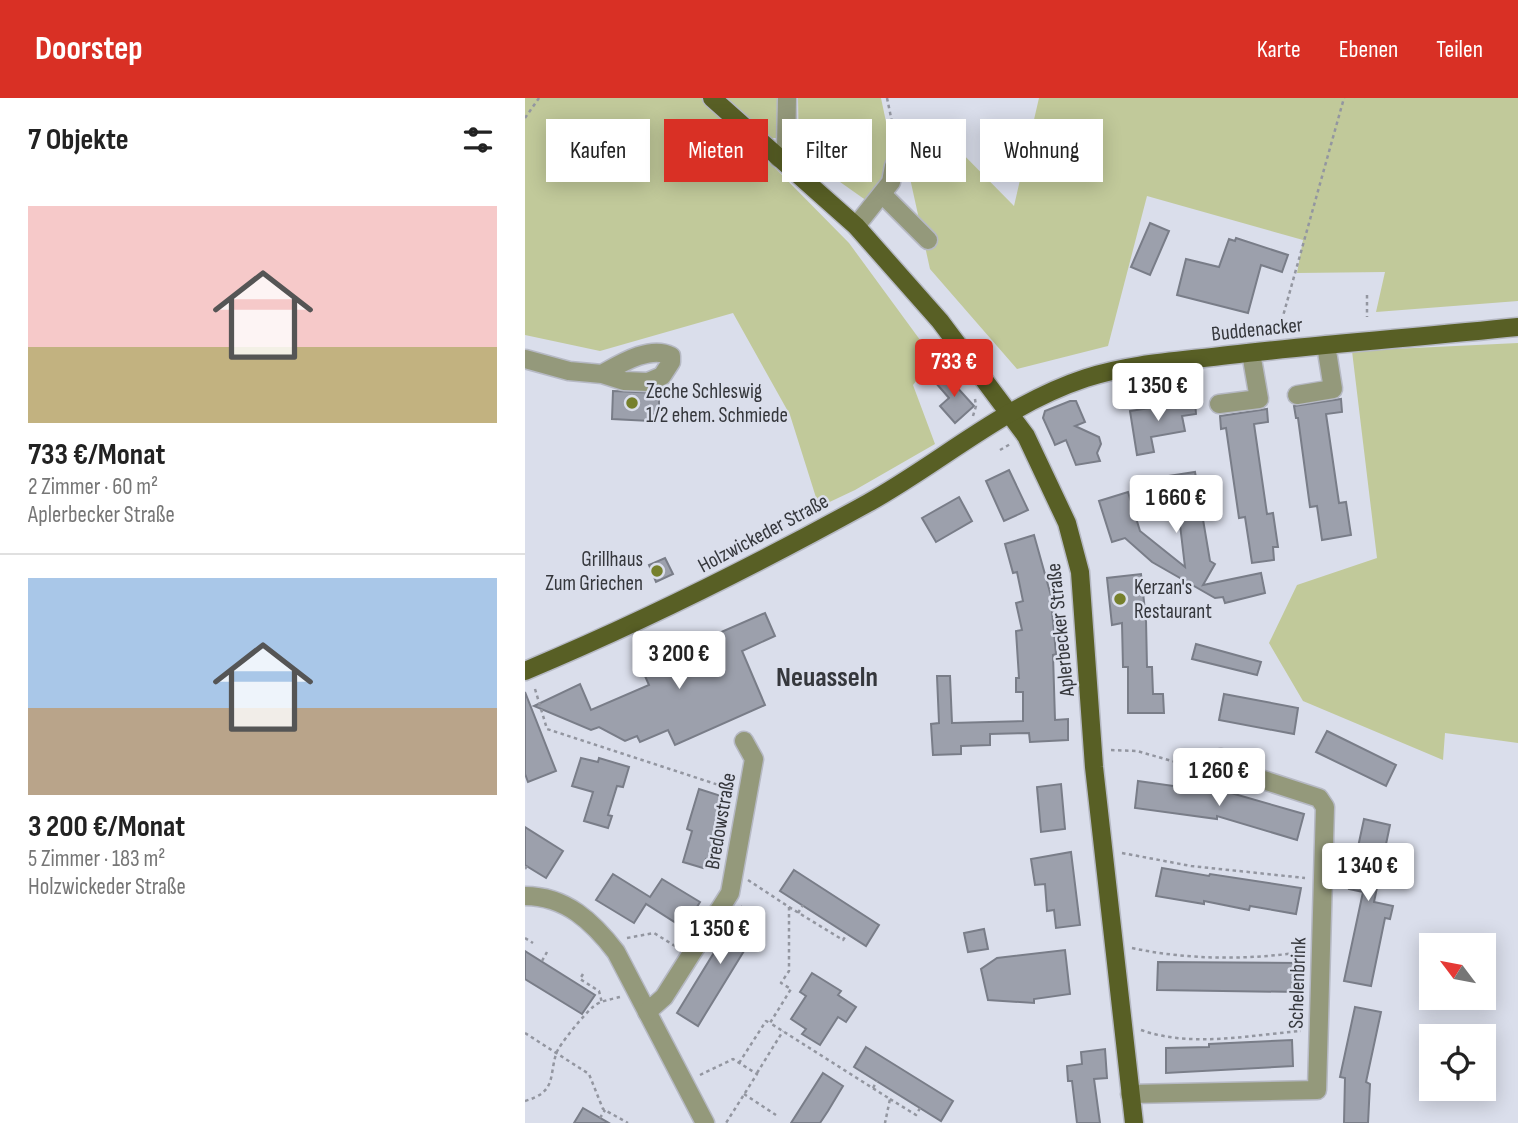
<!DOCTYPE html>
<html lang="de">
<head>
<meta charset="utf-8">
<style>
	body { margin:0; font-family:"Sofia Sans Condensed",sans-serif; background:#f2f2f2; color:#222; height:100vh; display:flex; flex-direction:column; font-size:26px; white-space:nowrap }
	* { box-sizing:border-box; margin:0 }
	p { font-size:23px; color:#767676 }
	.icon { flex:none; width:38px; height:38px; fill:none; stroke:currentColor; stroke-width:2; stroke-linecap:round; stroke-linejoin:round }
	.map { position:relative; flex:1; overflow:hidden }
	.drawer { display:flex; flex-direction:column; background:#fff; width:525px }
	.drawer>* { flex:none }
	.banner { position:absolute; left:21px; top:21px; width:665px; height:63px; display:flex; gap:14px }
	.needle { width:46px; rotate:302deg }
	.fabs { position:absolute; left:894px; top:835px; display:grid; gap:14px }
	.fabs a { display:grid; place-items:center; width:77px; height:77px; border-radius:0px; background:#fff; box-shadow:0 4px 18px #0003; font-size:35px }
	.price { position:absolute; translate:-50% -60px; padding:0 16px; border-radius:7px; background:#fff; color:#222; font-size:23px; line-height:46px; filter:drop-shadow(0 2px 4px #0008) }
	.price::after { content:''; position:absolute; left:50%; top:42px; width:21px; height:16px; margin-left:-10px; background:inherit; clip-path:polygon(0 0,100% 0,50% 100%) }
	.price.selected { background:#d93025; color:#fff }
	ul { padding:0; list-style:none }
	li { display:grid; align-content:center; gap:14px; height:371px; padding:0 28px }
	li+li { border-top:2px solid #e0e0e0 }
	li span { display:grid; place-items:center; height:217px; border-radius:0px; color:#555 }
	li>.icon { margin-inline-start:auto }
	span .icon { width:126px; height:126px; fill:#fffc; stroke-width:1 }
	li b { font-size:30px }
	h2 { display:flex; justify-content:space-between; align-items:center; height:84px; padding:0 28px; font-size:30px }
	.pill { padding:0 24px; border-radius:0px; background:#fff; box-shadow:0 4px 18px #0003; font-size:24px; line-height:63px }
	.pill.selected { background:#d93025; color:#fff }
	header { display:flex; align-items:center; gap:42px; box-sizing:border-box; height:98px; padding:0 35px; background:#d93025; color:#fff }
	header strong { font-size:33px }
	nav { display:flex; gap:38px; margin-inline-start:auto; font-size:24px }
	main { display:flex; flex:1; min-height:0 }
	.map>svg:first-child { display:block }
	.green { fill:#c1c99a }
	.building { fill:#9ca0ac; stroke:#797d88; stroke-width:2 }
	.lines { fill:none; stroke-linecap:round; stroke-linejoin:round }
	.minor-casing { stroke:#b6b9c4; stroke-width:21 }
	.major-casing { stroke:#b6b9c4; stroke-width:21 }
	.path { stroke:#9396a0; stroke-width:2.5; stroke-dasharray:3.5 3.5; stroke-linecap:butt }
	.minor { stroke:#94997b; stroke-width:18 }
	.major { stroke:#585f25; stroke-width:18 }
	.poi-dot { fill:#76802c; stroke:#dadeeb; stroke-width:2.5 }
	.labels { text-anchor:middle; stroke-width:5; stroke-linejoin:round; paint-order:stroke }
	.street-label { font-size:21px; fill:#35373c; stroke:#dadeeb }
	.poi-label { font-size:21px; fill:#35373c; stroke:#dadeeb; text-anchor:start }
	.district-label { font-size:28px; font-weight:bold; fill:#35373c; stroke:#dadeeb }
</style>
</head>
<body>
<header>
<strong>Doorstep</strong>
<nav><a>Karte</a><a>Ebenen</a><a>Teilen</a></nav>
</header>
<main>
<section class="drawer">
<h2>7 Objekte<svg class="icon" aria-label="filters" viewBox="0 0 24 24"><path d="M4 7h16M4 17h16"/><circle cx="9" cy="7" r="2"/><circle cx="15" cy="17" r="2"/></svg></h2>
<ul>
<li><span style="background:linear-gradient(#f6c9c9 65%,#c2b280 0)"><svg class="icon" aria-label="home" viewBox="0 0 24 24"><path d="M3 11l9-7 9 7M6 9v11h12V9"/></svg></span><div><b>733 €/Monat</b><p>2 Zimmer · 60 m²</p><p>Aplerbecker Straße</p></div></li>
<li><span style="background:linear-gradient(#a9c7e8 60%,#b9a48a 0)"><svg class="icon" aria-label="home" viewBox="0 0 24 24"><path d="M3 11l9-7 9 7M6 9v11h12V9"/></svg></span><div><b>3 200 €/Monat</b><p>5 Zimmer · 183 m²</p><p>Holzwickeder Straße</p></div></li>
</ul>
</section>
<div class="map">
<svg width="993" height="1025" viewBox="0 0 993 1025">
	<rect width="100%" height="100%" fill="#dadeeb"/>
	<!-- green -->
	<g class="green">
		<path d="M 0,0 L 181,0 L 324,145 L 409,261 L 388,287 L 410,346 L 330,392 L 294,409 L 265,317 L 208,215 L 75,253 L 0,237 Z"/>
		<path d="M 201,0 L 255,0 L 254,40 L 246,40 Z"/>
		<path d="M 273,0 L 356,0 L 365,43 L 362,71 L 342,103 L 274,55 Z"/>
		<path d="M 514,0 L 993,0 L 993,203 L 851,214 L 860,174 L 772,175 L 778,142 L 622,98 L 583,248 L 492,271 L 405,171 L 379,53 L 426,44 L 489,108 Z"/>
		<path d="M 993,245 L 993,645 L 920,635 L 918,662 L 778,603 L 744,545 L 772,487 L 852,460 L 827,253 Z"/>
	</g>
	<!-- building -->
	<g class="building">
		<path d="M 625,125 L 644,133 L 625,177 L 606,169 Z"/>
		<path d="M 711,140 L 763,157 L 757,174 L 736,167 L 723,215 L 652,197 L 661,161 L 694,169 L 704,141 L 710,143 Z"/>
		<path d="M 419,275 L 449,308 L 430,325 L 415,308 L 424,300 L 410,284 Z"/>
		<path d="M 88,293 L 134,295 L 134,316 L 125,316 L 125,323 L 87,321 Z"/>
		<path d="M 816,301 L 817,314 L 801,316 L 814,405 L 821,404 L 826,437 L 797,442 L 792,408 L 785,409 L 773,320 L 771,320 L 769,308 Z"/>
		<path d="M 545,303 L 551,303 L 560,324 L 550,328 L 574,339 L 576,346 L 572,355 L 575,363 L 551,367 L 541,342 L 530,347 L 528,342 L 518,320 L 520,313 Z"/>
		<path d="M 670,303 L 671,316 L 657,318 L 660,333 L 626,339 L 629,354 L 612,357 L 605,313 Z"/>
		<path d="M 742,311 L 743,324 L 729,326 L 742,416 L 748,415 L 753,449 L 748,449 L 749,462 L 727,465 L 720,419 L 714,420 L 701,330 L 696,331 L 695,318 Z"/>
		<path d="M 484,372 L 503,412 L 479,423 L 461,383 Z"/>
		<path d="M 670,374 L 685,463 L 690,466 L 678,487 L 736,475 L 740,495 L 700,505 L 698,499 L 690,500 L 627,464 L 600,440 L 587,444 L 574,403 L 603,394 L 615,433 L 660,469 L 653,410 L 647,410 L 647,407 L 611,403 L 614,379 L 644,383 L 643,378 Z"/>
		<path d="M 434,399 L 447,423 L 411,444 L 397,420 Z"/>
		<path d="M 509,437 L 530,512 L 527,513 L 531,556 L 528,557 L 530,622 L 543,621 L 543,642 L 505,644 L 504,635 L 465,636 L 465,647 L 436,648 L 436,656 L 408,657 L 406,626 L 414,625 L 412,578 L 425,578 L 427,625 L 498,623 L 498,594 L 491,594 L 491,580 L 494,580 L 491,533 L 497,532 L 491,505 L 498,503 L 492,474 L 488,475 L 480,446 Z"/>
		<path d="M 140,460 L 148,476 L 131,484 L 124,467 Z"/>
		<path d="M 616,476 L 621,522 L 622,569 L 627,569 L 628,596 L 638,596 L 639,615 L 603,615 L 603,569 L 598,569 L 597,525 L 587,527 L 582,480 Z"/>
		<path d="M 240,515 L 250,538 L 217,553 L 240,607 L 150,647 L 143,632 L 115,644 L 112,638 L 100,643 L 74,629 L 66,632 L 9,608 L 55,586 L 66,612 L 124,587 L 116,569 Z"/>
		<path d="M 671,546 L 736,564 L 732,577 L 667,561 Z"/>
		<path d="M 0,594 L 31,673 L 3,684 L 0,676 Z"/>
		<path d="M 699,596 L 773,610 L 769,636 L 694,622 Z"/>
		<path d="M 802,633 L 871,667 L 861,688 L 791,654 Z"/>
		<path d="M 56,660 L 73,664 L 74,660 L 104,669 L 98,689 L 92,688 L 83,717 L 87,718 L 83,730 L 59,723 L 68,694 L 47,688 Z"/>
		<path d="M 613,683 L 698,695 L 699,693 L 779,716 L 772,742 L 692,718 L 692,721 L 610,710 Z"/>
		<path d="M 536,686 L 540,731 L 516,734 L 512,689 Z"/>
		<path d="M 174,691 L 193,697 L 200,708 L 193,723 L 190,743 L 193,744 L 188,763 L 181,761 L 178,770 L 158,764 L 167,733 L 162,731 Z"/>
		<path d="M 839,721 L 865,727 L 849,804 L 868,808 L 865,821 L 860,820 L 846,888 L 819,883 L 838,794 L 824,791 Z"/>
		<path d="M 0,729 L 38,753 L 21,780 L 0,767 Z"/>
		<path d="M 546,754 L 555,827 L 531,830 L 529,812 L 522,813 L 520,786 L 510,787 L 506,761 Z"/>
		<path d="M 637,770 L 684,778 L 685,776 L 776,790 L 771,816 L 725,808 L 724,812 L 679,803 L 679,806 L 631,798 Z"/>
		<path d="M 269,772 L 354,827 L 341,848 L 255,793 Z"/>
		<path d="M 88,776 L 125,799 L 137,781 L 175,804 L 159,830 L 121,806 L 109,825 L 71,802 Z"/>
		<path d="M 217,809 L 238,822 L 173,928 L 152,915 Z"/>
		<path d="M 459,831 L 463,851 L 443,854 L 439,835 Z"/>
		<path d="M 540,852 L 545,896 L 509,901 L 509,905 L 463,902 L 456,871 L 472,860 Z"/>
		<path d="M 0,853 L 70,897 L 57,916 L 0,881 Z"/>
		<path d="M 633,864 L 774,865 L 773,894 L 632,892 Z"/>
		<path d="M 287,875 L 316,893 L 313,897 L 331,909 L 321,924 L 313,919 L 295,947 L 277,936 L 281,931 L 266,921 L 281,898 L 275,894 Z"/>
		<path d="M 830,909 L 856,914 L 841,984 L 845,986 L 843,1025 L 819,1025 L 820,980 L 815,979 Z"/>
		<path d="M 767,942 L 768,968 L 641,975 L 641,950 L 684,949 L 684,946 Z"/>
		<path d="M 341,949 L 428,1003 L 416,1023 L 329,969 Z"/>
		<path d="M 580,951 L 582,980 L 569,981 L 575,1025 L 552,1025 L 547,983 L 543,983 L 542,968 L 557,966 L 556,954 Z"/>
		<path d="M 298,975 L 318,988 L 303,1013 L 295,1025 L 266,1025 Z"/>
		<path d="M 58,1010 L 84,1025 L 49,1025 Z"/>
	</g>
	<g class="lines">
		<defs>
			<g id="minor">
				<path d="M 253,60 L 261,51 L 262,0"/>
				<path d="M 357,96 L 403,142"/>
				<path d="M 331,128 L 366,84 L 369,68"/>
				<path d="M 0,261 L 44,273 L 77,276 L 99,283 L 123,284 L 137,278 L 146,264 L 146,258 C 125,247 95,266 77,276"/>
				<path d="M 772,297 L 808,291 L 801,247"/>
				<path d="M 694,306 L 734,301 L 726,255"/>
				<path d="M 0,798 C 41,798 68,824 91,854 L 180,1025"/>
				<path d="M 122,914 L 139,899 L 205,795 L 229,661 L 219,643"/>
				<path d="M 605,996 L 792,992 L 800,709 L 794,700 L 723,677 L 696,660"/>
			</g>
			<g id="major">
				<path d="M 187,0 L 331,128 L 415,223 L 501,338 L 542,425 L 555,474 L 569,669 L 609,1025"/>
				<path d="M 0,573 C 117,524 231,467 343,405 C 415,365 481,306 561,280 C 607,265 656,263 704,257 C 800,246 897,239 993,229"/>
			</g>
		</defs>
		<!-- minor casing -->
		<use href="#minor" class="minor-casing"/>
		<!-- major casing -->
		<use href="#major" class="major-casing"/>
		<!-- path -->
		<g class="path">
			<path d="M 362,0 L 367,24 L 369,51"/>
			<path d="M 0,20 L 14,0"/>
			<path d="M 842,197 L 842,219"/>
			<path d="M 753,236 L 819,0"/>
			<path d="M 448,318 L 451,308 L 450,301"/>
			<path d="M 475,352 L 487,345"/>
			<path d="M 10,591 L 22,631 L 206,691"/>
			<path d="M 586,652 L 612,653 L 675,671 L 681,668"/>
			<path d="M 597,755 L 666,768 L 780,780"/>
			<path d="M 0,771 L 2,768"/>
			<path d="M 223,782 L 264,809 L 264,873 L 256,885 L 266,891 L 245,925 L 365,1001 L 360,1025"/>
			<path d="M 264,809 L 318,842 L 322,836"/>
			<path d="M 273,815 L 278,807"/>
			<path d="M 0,840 L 8,845"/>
			<path d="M 102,840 L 129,835 L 150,848"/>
			<path d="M 607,850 C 662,862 722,862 778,854"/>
			<path d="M 17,863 L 22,854"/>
			<path d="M 58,876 L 55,881 L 74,893 L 77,905"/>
			<path d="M 616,932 C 666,950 725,937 776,933"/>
			<path d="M 0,935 L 64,976 L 78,1011 L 103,1025"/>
			<path d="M 214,965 L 241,923 L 245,925"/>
			<path d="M 232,975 L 258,933"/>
			<path d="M 175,977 L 208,961 L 232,976 L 201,1025"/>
			<path d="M 348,990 L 352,983"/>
			<path d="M 219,996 L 251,1017"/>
			<path d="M 365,1001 L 391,1017 L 395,1010"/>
			<path d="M 0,1003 C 31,994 24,980 31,956 C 33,948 61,914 69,908 C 75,903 87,901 95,899"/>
			<path d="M 75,1020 L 80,1012"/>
		</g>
		<!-- minor -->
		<use href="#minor" class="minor"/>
		<!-- major -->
		<use href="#major" class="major"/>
	</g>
	<!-- markers -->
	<g class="poi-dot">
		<circle cx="107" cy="305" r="7"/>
		<circle cx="132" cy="473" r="7"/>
		<circle cx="595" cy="501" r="7"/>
	</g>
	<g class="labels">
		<!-- street labels -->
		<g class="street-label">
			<text transform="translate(732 231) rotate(-6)" y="7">Buddenacker</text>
			<text transform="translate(238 435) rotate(-28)" y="7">Holzwickeder Straße</text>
			<text transform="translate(535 532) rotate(-96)" y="7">Aplerbecker Straße</text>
			<text transform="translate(195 723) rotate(-80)" y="7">Bredowstraße</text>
			<text transform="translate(772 885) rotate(-88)" y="7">Schelenbrink</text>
		</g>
		<!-- poi labels -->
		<g class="poi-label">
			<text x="121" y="300">Zeche Schleswig<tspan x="121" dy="24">1/2 ehem. Schmiede</tspan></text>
			<text x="118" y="468" text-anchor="end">Grillhaus<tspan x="118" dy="24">Zum Griechen</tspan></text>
			<text x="609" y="496">Kerzan's<tspan x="609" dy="24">Restaurant</tspan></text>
		</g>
		<!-- district labels -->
		<g class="district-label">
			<text x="302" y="588">Neuasseln</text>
		</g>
	</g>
</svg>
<div class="fabs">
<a><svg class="needle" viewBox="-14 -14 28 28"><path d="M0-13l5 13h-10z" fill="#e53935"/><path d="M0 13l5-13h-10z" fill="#767676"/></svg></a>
<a><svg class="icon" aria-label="locate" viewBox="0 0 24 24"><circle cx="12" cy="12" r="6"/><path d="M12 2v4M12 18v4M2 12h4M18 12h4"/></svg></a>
</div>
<b class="price selected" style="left:429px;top:301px">733 €</b>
<b class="price" style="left:633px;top:325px">1 350 €</b>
<b class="price" style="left:651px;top:437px">1 660 €</b>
<b class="price" style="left:154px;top:593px">3 200 €</b>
<b class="price" style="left:694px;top:710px">1 260 €</b>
<b class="price" style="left:843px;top:805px">1 340 €</b>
<b class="price" style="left:195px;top:868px">1 350 €</b>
<div class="banner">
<a class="pill">Kaufen</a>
<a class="pill selected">Mieten</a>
<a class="pill">Filter</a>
<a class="pill">Neu</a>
<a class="pill">Wohnung</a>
</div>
</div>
</main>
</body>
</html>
